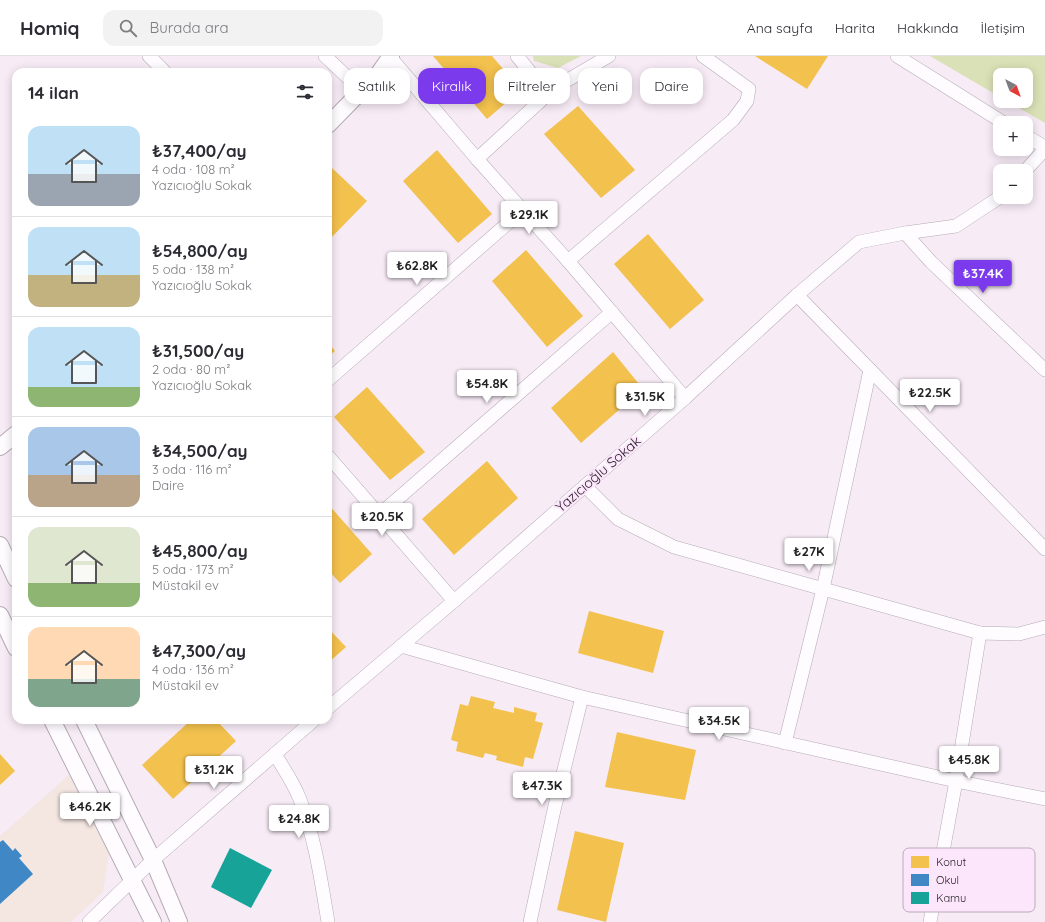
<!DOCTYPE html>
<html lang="tr">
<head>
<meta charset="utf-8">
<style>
	body { margin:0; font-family:Quicksand,sans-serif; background:#f2f2f3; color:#2b2b33; height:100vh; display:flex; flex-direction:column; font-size:15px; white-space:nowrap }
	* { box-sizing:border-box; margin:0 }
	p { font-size:13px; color:#7c7c81 }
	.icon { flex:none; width:22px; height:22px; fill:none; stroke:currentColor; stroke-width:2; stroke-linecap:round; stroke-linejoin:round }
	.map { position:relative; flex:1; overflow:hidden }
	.drawer { position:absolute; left:12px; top:12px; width:320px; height:656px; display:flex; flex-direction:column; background:#fff; border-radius:12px; box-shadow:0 2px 10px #0003 }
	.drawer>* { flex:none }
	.top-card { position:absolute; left:344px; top:12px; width:380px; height:36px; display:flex; gap:8px }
	.needle { width:26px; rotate:139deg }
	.buttons { position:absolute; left:993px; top:12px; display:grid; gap:8px }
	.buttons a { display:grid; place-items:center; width:40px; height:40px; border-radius:8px; background:#fff; box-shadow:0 2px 10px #0003; font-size:20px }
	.price { position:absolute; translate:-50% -34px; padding:0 9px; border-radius:4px; background:#fff; color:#222; font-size:13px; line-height:26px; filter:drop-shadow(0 1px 2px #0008) }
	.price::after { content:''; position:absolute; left:50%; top:24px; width:12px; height:9px; margin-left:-6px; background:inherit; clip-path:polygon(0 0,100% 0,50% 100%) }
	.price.on { background:#7c3aed; color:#fff }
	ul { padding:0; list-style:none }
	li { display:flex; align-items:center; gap:12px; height:100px; padding:0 16px }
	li+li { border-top:1px solid #e1e1e2 }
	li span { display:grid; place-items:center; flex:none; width:112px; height:80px; border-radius:12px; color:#555 }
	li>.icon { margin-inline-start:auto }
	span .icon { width:48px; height:48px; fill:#fffc; stroke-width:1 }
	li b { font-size:17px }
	h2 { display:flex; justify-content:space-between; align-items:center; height:48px; padding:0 16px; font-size:17px }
	.tag { padding:0 14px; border-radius:12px; background:#fff; box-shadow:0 2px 10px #0003; font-size:14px; line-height:36px }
	.tag.on { background:#7c3aed; color:#fff }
	header { display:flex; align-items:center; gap:24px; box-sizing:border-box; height:56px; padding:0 20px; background:#fff; border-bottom:1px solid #e1e1e2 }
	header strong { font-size:19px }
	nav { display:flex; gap:22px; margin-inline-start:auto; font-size:14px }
	.search { width:280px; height:36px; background:#f2f2f3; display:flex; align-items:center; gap:10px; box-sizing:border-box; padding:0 14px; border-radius:12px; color:#7c7c81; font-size:15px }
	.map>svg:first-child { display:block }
	.education { fill:#f4e6e1 }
	.green { fill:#dbe1b6 }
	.homes { fill:#f2c14e }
	.schools { fill:#3f88c5 }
	.public { fill:#17a398 }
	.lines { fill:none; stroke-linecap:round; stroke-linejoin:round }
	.minor-casing { stroke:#b5abb4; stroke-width:14 }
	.tertiary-casing { stroke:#b5abb4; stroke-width:18 }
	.minor { stroke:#fefcfe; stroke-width:13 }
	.tertiary { stroke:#fefcfe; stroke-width:16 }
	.labels { text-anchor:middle; stroke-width:4; stroke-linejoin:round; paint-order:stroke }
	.street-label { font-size:14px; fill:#251d24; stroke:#fce6fb }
	.key { fill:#fce6fb; stroke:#bcaaba; stroke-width:1 }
	.key-label { font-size:11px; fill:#251d24 }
</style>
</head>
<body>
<header>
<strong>Homiq</strong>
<div class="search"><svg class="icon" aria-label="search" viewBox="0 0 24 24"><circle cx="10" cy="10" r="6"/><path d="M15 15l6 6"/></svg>Burada ara</div>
<nav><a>Ana sayfa</a><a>Harita</a><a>Hakkında</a><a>İletişim</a></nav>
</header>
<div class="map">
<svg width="1045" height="866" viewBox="0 0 1045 866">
	<rect width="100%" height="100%" fill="#f7ebf6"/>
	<!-- education -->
	<path class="education" d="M 69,719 L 109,798 L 103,836 L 71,866 L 0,866 L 0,780 Z"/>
	<!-- green -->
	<g class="green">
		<path d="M 533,0 L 581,0 L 558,12 L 534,5 Z"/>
		<path d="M 930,0 L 1045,0 L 1045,67 L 1007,45 L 1026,45 L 1026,19 L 1000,19 L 1000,41 Z"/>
	</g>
	<!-- homes -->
	<g class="homes">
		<path d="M 433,0 L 492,0 L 521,34 L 487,63 Z"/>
		<path d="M 755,0 L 828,0 L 807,33 Z"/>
		<path d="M 578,50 L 635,114 L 601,142 L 544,78 Z"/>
		<path d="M 437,94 L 492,158 L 458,187 L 403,125 Z"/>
		<path d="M 332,112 L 367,145 L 328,185 L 328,116 Z"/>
		<path d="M 648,178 L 704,244 L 670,273 L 614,208 Z"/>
		<path d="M 526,194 L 583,260 L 547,291 L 492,225 Z"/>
		<path d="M 328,286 L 335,295 L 328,301 Z"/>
		<path d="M 613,296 L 643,333 L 581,387 L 551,352 Z"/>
		<path d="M 367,331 L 425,396 L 390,424 L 334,361 Z"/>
		<path d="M 487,405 L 518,442 L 454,499 L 422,463 Z"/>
		<path d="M 328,448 L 372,498 L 340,527 L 328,514 Z"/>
		<path d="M 589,555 L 664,575 L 653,617 L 578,597 Z"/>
		<path d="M 328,572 L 346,591 L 328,607 Z"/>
		<path d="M 471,640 L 495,646 L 493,652 L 514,657 L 514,651 L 537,657 L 535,665 L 543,667 L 533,703 L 525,701 L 523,711 L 496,704 L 497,700 L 485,697 L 483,702 L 456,695 L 458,686 L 451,684 L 460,648 L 468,650 Z"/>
		<path d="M 191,664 L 216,664 L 236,685 L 173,743 L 142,709 Z"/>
		<path d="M 617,676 L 696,694 L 685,744 L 605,731 Z"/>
		<path d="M 0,698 L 15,715 L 0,729 Z"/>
		<path d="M 575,775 L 624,787 L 606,866 L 557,854 Z"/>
	</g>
	<!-- schools -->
	<path class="schools" d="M 3,784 L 13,795 L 15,792 L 22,800 L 19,802 L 33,818 L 0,848 L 0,786 Z"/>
	<!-- public -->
	<path class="public" d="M 230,792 L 272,814 L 251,852 L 211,831 Z"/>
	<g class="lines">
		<defs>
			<g id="minor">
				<path d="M 149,0 L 165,16"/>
				<path d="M 325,0 L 362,35"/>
				<path d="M 517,0 L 548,38"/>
				<path d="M 897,0 L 1004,67"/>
				<path d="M 390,1 L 477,103 L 568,205 L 685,342"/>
				<path d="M 1026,80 L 1045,91"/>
				<path d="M 477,103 L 548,38 L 561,28 L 609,0"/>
				<path d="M 1025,115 L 1045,93"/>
				<path d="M 905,177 L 931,206 L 1045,314"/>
				<path d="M 568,205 L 733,64 L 747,45 L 749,33 L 703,0"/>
				<path d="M 797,239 L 1045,493"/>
				<path d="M 328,324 L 523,154"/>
				<path d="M 328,400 L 454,545"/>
				<path d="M 585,430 L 618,463 L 674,491 L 980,577 L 1019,578 L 1045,571"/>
				<path d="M 379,459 L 612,256"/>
				<path d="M 401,590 L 582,641 L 956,725 L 1045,743"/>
				<path d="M 328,652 L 454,545 L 685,342 L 797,239 L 859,186 L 905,177 L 956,170 L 1000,141"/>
				<path d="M 785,687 L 823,533 L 870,314"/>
				<path d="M 275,698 C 283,712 293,726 299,741 C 315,781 321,824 328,866"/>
				<path d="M 89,866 L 153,804 L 314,664"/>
				<path d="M 530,866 L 554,754 L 582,641"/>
				<path d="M 930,866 L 956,725 L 980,577"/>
			</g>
			<g id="tertiary">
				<path d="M 328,69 L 379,17 L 391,0"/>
				<path d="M 0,391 L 16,378"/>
				<path d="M 0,489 L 16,523"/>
				<path d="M 0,559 L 16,592"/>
				<path d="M 52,664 L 153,866"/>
				<path d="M 84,664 L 153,804 L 179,866"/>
			</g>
		</defs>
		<!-- minor casing -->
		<use href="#minor" class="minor-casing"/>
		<!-- tertiary casing -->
		<use href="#tertiary" class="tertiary-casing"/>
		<!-- minor -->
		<use href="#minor" class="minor"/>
		<!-- tertiary -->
		<use href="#tertiary" class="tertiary"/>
	</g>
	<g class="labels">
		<!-- street labels -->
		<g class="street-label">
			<text transform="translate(598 418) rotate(-41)" y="5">Yazıcıoğlu Sokak</text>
		</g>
	</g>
	<!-- legend -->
	<rect x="903" y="792" width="132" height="64" rx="6" class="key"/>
	<rect x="911" y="800" width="18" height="12" fill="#f2c14e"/>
	<rect x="911" y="818" width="18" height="12" fill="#3f88c5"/>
	<rect x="911" y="836" width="18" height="12" fill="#17a398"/>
	<g class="key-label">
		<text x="936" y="810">Konut</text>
		<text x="936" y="828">Okul</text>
		<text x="936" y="846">Kamu</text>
	</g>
</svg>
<div class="buttons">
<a><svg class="needle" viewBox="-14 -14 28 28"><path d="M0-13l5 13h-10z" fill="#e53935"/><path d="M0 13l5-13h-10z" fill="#7c7c81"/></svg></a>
<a>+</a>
<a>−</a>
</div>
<b class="price" style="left:529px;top:179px">₺29.1K</b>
<b class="price" style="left:417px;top:230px">₺62.8K</b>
<b class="price on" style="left:983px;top:238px">₺37.4K</b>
<b class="price" style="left:487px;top:348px">₺54.8K</b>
<b class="price" style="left:930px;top:357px">₺22.5K</b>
<b class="price" style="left:645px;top:361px">₺31.5K</b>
<b class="price" style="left:382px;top:481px">₺20.5K</b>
<b class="price" style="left:809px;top:516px">₺27K</b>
<b class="price" style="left:719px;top:685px">₺34.5K</b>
<b class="price" style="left:969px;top:724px">₺45.8K</b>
<b class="price" style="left:214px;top:734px">₺31.2K</b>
<b class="price" style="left:542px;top:750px">₺47.3K</b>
<b class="price" style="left:90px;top:771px">₺46.2K</b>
<b class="price" style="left:299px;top:783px">₺24.8K</b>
<div class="top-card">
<a class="tag">Satılık</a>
<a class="tag on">Kiralık</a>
<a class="tag">Filtreler</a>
<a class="tag">Yeni</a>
<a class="tag">Daire</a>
</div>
<section class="drawer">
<h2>14 ilan<svg class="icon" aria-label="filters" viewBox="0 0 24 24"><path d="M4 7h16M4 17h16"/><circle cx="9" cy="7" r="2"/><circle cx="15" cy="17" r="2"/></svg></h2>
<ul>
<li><span style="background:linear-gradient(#bfe0f5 60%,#9aa5b1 0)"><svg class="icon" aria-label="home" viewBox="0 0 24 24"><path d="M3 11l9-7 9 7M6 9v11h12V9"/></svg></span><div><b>₺37,400/ay</b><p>4 oda · 108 m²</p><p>Yazıcıoğlu Sokak</p></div></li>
<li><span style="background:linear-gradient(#bfe0f5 60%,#c2b280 0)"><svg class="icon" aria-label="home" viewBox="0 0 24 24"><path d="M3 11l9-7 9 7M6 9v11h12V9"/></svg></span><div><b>₺54,800/ay</b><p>5 oda · 138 m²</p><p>Yazıcıoğlu Sokak</p></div></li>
<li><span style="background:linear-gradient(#bfe0f5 75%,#8fb573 0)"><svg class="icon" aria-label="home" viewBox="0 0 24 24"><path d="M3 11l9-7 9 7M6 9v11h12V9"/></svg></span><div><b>₺31,500/ay</b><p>2 oda · 80 m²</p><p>Yazıcıoğlu Sokak</p></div></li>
<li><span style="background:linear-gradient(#a9c7e8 60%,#b9a48a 0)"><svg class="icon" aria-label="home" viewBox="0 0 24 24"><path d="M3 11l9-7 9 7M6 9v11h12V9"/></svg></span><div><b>₺34,500/ay</b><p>3 oda · 116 m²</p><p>Daire</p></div></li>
<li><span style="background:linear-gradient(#dfe7d0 70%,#8fb573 0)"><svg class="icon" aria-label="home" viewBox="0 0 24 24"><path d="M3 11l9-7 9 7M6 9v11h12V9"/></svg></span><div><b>₺45,800/ay</b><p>5 oda · 173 m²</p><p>Müstakil ev</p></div></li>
<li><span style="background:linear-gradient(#ffd9b3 65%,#7fa58c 0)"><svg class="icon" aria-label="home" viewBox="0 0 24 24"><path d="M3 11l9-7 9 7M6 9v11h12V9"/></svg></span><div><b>₺47,300/ay</b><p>4 oda · 136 m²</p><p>Müstakil ev</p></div></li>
</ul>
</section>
</div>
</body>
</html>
